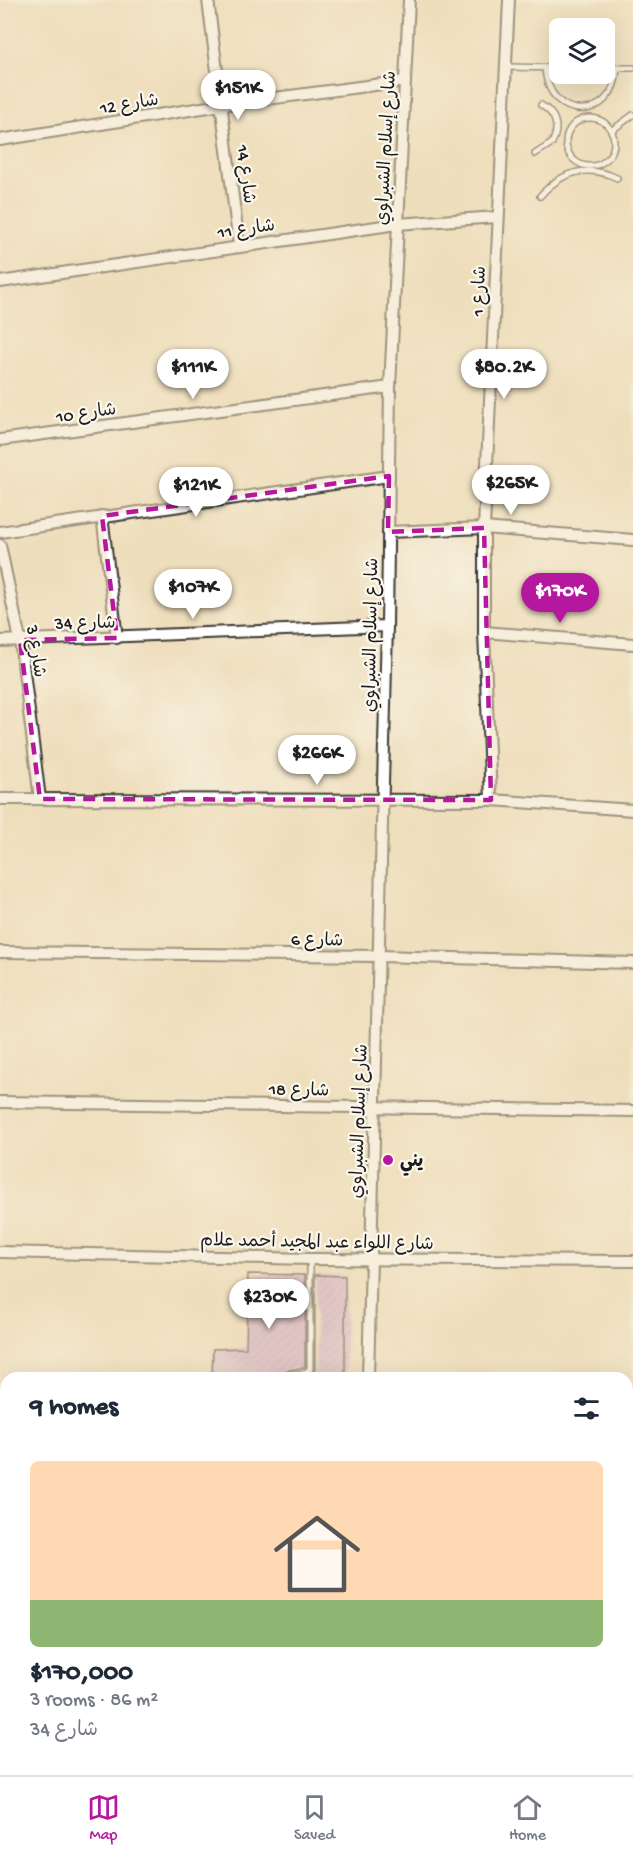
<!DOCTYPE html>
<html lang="en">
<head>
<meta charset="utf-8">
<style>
	body { margin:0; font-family:"Gochi Hand","Playpen Sans Arabic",sans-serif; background:#f6f6f7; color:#1f2937; height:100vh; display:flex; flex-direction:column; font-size:22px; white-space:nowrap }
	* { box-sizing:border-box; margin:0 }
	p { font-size:20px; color:#747a83 }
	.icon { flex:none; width:33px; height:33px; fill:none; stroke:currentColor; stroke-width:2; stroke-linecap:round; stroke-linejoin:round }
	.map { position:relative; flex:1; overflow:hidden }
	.panel { position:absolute; left:0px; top:1372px; width:633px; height:404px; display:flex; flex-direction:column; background:#fff; border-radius:18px 18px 0 0; box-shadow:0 6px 24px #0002 }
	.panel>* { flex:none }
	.buttons { position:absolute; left:549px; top:18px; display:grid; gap:12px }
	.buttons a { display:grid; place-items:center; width:66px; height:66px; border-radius:9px; background:#fff; box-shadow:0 6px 24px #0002; font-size:30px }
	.price { position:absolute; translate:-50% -51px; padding:0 14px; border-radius:21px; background:#fff; color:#222; font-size:20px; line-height:39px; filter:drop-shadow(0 2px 3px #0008) }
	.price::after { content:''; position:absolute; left:50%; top:36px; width:18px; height:14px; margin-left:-9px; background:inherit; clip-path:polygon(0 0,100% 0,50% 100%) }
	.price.active { background:#b5179e; color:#fff }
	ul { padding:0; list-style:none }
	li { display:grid; align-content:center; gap:12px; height:318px; padding:0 30px }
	li span { display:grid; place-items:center; height:186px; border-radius:9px; color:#555 }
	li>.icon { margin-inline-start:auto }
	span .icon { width:108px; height:108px; fill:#fffc; stroke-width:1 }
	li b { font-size:26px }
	h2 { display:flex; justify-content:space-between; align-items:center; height:72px; padding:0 30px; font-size:26px }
	.dock { display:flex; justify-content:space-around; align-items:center; height:84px; border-top:2px solid #e0e1e3; background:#fff; font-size:16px; color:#747a83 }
	.dock a { display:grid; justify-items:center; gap:3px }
	.dock .active { color:#b5179e }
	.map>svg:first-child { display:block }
	.building { fill:url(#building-hatch) }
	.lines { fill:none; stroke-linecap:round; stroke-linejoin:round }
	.lane-casing { stroke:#3c3934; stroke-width:8 }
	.street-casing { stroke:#3c3934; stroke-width:14 }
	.secondary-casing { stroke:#3c3934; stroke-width:18 }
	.lane { stroke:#fff; stroke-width:5 }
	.street { stroke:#fff; stroke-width:10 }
	.secondary { stroke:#fff; stroke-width:15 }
	.marked { fill:none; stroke:#b5179e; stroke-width:4.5; stroke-dasharray:12 8; stroke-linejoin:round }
	.poi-dot { fill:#b5179e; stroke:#fbf7ec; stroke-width:2 }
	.labels { text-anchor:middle; stroke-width:4.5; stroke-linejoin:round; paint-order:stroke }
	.street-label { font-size:18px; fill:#1c1c1c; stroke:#fbf7ec }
	.poi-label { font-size:18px; font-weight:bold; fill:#1c1c1c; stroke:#fbf7ec; text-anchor:start }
</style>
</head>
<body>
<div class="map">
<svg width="633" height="1775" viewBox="0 0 633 1775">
	<defs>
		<pattern id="building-hatch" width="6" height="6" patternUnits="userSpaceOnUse" patternTransform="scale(1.5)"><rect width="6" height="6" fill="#d1a8d3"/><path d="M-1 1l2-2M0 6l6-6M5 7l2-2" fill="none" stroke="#b390b5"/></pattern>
	</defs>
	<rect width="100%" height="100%" fill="#fbf7ec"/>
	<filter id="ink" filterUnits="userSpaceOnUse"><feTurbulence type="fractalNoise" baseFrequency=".0167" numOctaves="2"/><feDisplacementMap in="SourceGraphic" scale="12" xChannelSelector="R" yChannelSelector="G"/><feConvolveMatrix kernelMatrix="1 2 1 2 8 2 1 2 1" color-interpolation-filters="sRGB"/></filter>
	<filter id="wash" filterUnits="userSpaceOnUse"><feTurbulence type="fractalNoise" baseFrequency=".008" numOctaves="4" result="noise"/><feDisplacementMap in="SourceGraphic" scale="24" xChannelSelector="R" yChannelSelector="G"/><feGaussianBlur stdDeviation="1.35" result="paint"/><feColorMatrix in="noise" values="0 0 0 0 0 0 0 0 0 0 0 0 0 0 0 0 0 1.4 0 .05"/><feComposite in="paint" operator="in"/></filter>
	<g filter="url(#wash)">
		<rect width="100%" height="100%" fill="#eedebc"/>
		<g id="blocks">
			<!-- building -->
			<g class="building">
				<path d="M 248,1274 L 305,1275 L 305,1367 L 284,1371 L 277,1378 L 212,1378 L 213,1349 L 246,1348 Z"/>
				<path d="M 315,1275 L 345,1276 L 345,1378 L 299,1378 L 308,1377 L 315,1370 Z"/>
			</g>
		</g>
	</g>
	<g filter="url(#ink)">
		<use href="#blocks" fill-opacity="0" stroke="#3c3934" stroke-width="1.5"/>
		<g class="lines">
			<defs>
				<g id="lane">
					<path d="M 505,67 L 560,68"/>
					<path d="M 545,68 C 548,123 615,123 617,68"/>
					<path d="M 604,68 L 633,68"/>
					<circle cx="590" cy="142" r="24"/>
					<path d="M 611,131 L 633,115"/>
					<path d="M 535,154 L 552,143 C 560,127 556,114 541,105"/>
					<path d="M 540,196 C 562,171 587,164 617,178"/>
					<path d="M 282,1378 L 286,1375 L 305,1373 L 310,1369 L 310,1259"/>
				</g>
				<g id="street">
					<path d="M 208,0 L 239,245"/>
					<path d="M 0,140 L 221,105 L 405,81"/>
					<path d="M 0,282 L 397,224 L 497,217"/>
					<path d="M 0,440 L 390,387"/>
					<path d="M 102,516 L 117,638"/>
					<path d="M 0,532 L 389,476"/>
					<path d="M 388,532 L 484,528 L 633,540"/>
					<path d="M 0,545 L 20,640 L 40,799"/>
					<path d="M 484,632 L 633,644"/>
					<path d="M 0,641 L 387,626"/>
					<path d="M 0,799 L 491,800 L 633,810"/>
					<path d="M 491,800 L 484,632 L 484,528 L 509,0"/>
					<path d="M 0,952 L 378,956 L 633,963"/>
					<path d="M 0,1102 L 633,1111"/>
					<path d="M 0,1252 L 310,1259 L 633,1261"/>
					<path d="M 368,1378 L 387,626 L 390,387 L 409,0"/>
				</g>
				<g id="secondary">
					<path d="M 0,1437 L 6,1437"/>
					<path d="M 627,1458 L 633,1458"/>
					<path d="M 0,1470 L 6,1470"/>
					<path d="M 627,1491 L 633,1491"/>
				</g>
			</defs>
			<!-- lane casing -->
			<use href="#lane" class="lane-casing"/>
			<!-- street casing -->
			<use href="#street" class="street-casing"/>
			<!-- secondary casing -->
			<use href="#secondary" class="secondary-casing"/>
			<!-- lane -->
			<use href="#lane" class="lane"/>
			<!-- street -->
			<use href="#street" class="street"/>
			<!-- secondary -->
			<use href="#secondary" class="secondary"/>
		</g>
	</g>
	<!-- marked area -->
	<path d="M0 0H633V1775H0ZM 389,476 L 388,532 L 484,528 L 491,800 L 40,799 L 20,640 L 117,638 L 102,516 Z" fill="#eedebc" fill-opacity=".55" fill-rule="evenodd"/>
	<path class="marked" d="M 389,476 L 388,532 L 484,528 L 491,800 L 40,799 L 20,640 L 117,638 L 102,516 Z"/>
	<!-- markers -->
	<circle class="poi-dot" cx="388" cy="1160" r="6"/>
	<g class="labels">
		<!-- street labels -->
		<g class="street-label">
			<text transform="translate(129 103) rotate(-9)" y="6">شارع 12</text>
			<text transform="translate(385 148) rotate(-87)" y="6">شارع إسلام الشبراوي</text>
			<text transform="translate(247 174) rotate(83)" y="6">شارع 14</text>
			<text transform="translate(246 228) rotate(-8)" y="6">شارع 11</text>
			<text transform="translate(478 291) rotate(-88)" y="6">شارع 1</text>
			<text transform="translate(86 412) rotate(-8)" y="6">شارع 10</text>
			<text transform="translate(85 622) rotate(-1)" y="6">شارع 34</text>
			<text transform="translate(370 635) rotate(-89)" y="6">شارع إسلام الشبراوي</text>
			<text transform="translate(37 651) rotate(81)" y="6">شارع 3</text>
			<text transform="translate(317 939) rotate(1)" y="6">شارع 6</text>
			<text transform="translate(299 1089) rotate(1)" y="6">شارع 18</text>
			<text transform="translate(358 1121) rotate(-88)" y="6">شارع إسلام الشبراوي</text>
			<text transform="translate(317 1241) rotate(1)" y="6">شارع اللواء عبد المجيد أحمد علام</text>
		</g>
		<!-- poi labels -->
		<g class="poi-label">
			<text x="400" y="1166">يني</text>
		</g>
	</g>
</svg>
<div class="buttons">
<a><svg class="icon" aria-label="layers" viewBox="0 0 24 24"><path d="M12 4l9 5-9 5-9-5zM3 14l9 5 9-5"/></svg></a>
</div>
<b class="price" style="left:238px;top:121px">$151K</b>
<b class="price" style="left:193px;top:400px">$111K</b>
<b class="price" style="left:504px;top:400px">$80.2K</b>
<b class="price" style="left:511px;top:516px">$265K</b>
<b class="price" style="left:196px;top:518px">$121K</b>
<b class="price" style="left:193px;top:620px">$107K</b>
<b class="price active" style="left:560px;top:624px">$170K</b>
<b class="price" style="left:317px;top:786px">$266K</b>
<b class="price" style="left:269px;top:1330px">$230K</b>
<section class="panel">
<h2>9 homes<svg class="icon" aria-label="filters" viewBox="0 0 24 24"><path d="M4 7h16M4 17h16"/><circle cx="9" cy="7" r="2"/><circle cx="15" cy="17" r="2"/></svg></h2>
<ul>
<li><span style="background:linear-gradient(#ffd9b3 75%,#8fb573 0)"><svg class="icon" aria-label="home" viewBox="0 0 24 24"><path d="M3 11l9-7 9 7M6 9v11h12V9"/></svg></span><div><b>$170,000</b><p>3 rooms · 86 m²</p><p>شارع 34</p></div></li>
</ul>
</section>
</div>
<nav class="dock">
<a class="active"><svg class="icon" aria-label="map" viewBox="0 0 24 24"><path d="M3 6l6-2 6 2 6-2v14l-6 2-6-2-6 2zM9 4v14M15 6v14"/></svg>Map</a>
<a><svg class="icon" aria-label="saved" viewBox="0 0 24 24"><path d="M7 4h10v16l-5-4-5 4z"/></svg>Saved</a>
<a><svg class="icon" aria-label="home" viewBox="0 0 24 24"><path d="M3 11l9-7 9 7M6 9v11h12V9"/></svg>Home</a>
</nav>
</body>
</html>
